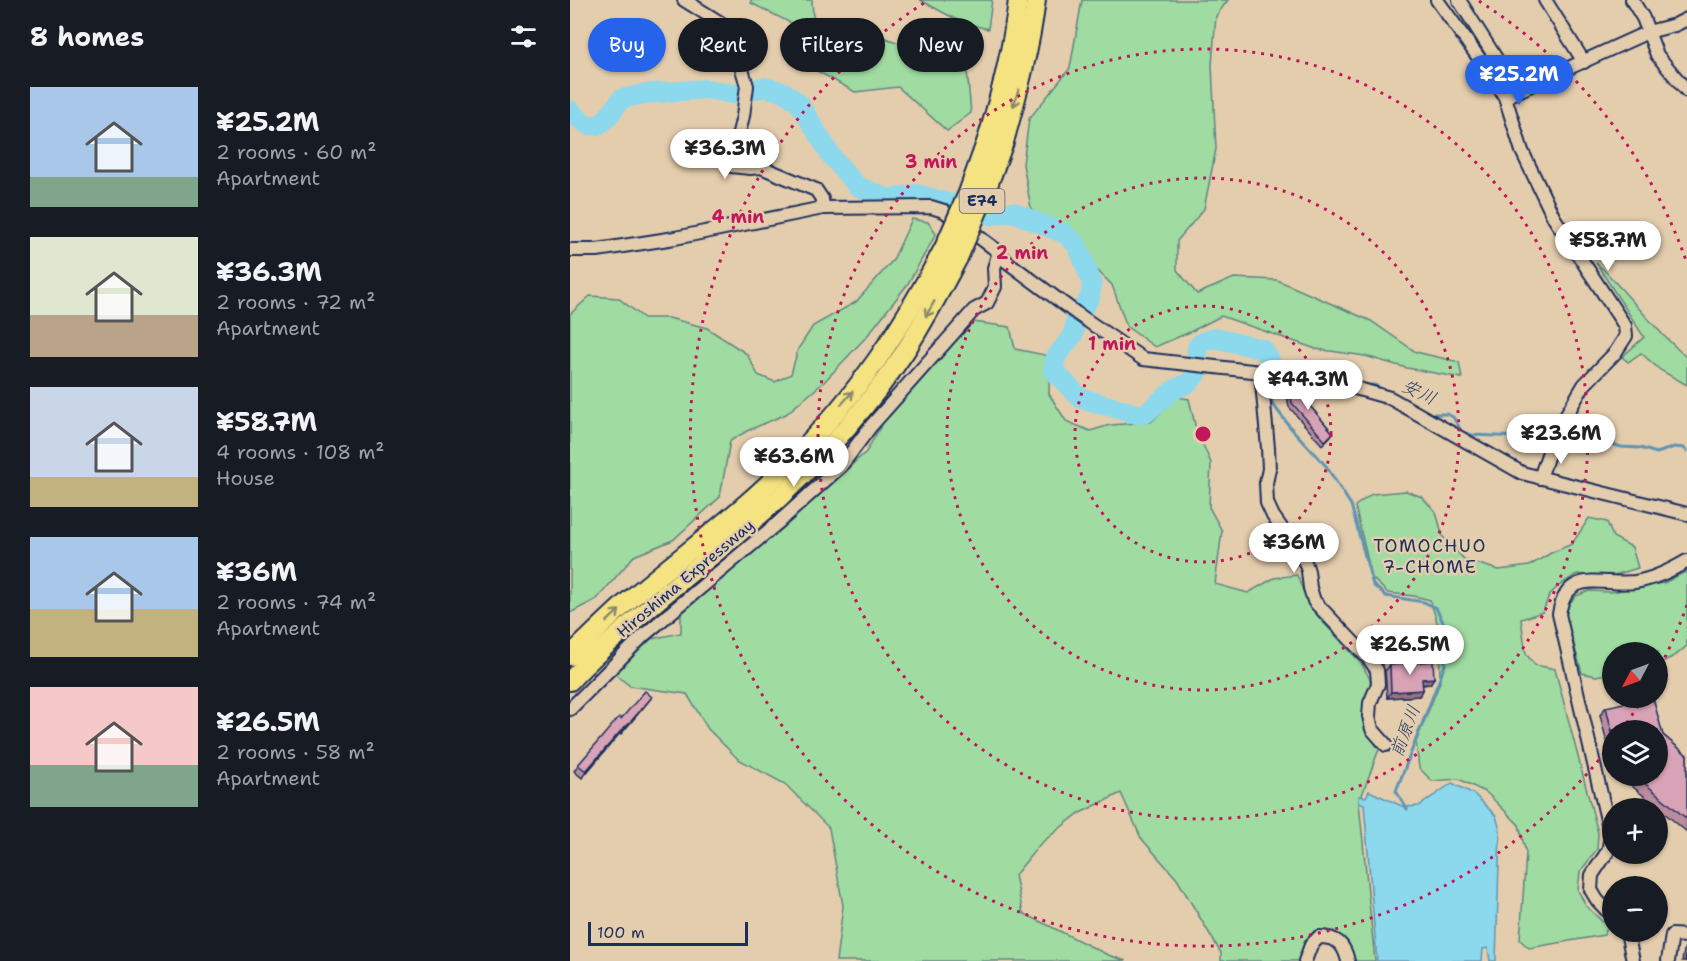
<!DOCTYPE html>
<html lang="en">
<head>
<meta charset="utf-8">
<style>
	body { margin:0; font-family:"Shantell Sans","Klee One",sans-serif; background:#20242c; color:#f1f3f6; height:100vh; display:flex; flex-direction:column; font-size:22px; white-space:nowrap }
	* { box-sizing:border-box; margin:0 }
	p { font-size:20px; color:#9ea1a6 }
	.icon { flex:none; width:33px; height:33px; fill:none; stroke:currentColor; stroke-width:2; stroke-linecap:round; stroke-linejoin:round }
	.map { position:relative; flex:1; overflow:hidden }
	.details { display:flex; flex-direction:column; background:#171b24; width:570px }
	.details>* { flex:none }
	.top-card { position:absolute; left:18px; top:18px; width:570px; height:54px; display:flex; gap:12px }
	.needle { width:39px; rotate:229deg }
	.controls { position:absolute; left:1032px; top:642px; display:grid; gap:12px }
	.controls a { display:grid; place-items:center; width:66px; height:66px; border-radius:50%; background:#171b24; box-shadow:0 2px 4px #0004; font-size:30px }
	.scale { position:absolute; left:18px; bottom:15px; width:160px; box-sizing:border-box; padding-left:6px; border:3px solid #1b2f5e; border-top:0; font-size:16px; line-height:21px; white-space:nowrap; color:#1b2f5e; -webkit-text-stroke:4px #e4cdad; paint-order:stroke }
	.price { position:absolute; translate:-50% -51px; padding:0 14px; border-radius:21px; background:#fff; color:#222; font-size:20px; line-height:39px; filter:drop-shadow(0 2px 3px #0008) }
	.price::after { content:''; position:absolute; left:50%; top:36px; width:18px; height:14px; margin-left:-9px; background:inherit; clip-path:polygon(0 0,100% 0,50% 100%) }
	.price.current { background:#2563eb; color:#fff }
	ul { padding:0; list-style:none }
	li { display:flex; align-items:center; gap:18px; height:150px; padding:0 30px }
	li span { display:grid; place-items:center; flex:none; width:168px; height:120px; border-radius:0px; color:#555 }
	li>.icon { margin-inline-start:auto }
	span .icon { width:72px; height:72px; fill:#fffc; stroke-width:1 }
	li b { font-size:26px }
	h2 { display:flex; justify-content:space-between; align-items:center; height:72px; padding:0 30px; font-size:26px }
	.pill { padding:0 21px; border-radius:27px; background:#171b24; box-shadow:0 2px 4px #0004; font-size:21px; line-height:54px }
	.pill.current { background:#2563eb; color:#fff }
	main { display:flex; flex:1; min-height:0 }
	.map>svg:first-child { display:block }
	.green { fill:#a0dba1; stroke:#5e8580; stroke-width:1.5 }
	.water { fill:#8cd8ec; stroke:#5f94b3; stroke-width:1.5 }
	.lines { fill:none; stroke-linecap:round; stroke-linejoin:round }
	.stream { stroke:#5f94b3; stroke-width:3 }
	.river { stroke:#8cd8ec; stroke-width:20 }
	.minor-casing { stroke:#1b2f5e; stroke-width:16 }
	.highway-casing { stroke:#1b2f5e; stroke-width:22 }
	.minor { stroke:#e4cdad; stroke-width:12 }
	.highway { stroke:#f5e381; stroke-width:18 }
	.highway-bridge-casing { stroke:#1b2f5e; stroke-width:22; stroke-linecap:butt }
	.highway-bridge { stroke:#f5e381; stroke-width:18 }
	.wall { fill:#bb8c9d; stroke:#1b2f5e; stroke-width:1.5 }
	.shaded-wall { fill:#987280; stroke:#1b2f5e; stroke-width:1.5 }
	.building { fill:#d9a3b7; stroke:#1b2f5e; stroke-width:1.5 }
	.oneway { stroke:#888970 }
	.ring { fill:none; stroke:#c2185b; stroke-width:3; stroke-dasharray:3 6 }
	.labels { text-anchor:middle; stroke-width:5; stroke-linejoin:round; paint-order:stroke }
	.shield { fill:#e4cdad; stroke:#575e76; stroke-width:1.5 }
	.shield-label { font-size:15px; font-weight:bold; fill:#1b2f5e }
	.street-label { font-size:16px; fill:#1b2f5e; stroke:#e4cdad }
	.water-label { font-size:18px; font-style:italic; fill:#26406c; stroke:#e4cdad }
	.neighbourhood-label { font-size:18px; letter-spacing:1.5px; fill:#1b2f5e; stroke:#e4cdad }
	.centre { fill:#c2185b; stroke:#e4cdad; stroke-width:3 }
	.ring-label { font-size:18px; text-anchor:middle; font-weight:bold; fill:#c2185b; stroke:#e4cdad; stroke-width:5; stroke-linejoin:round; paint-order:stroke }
</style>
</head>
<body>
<main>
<section class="details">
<h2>8 homes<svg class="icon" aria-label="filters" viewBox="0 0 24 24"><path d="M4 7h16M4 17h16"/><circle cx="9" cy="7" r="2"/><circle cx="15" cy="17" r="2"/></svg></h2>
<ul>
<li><span style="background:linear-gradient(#a9c7e8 75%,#7fa58c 0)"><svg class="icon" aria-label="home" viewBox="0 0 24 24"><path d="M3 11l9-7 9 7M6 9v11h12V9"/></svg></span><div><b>¥25.2M</b><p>2 rooms · 60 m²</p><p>Apartment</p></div></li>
<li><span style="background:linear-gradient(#dfe7d0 65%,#b9a48a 0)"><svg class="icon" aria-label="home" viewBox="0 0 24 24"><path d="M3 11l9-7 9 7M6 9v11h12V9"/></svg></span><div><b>¥36.3M</b><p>2 rooms · 72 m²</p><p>Apartment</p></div></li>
<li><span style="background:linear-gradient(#c9d6e8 75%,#c2b280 0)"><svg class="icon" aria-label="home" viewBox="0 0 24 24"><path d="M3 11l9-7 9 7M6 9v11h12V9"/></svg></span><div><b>¥58.7M</b><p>4 rooms · 108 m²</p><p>House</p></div></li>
<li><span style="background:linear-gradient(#a9c7e8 60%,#c2b280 0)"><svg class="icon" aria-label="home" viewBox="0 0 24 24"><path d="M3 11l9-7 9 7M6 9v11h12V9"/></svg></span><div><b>¥36M</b><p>2 rooms · 74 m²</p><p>Apartment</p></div></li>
<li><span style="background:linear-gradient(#f6c9c9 65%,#7fa58c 0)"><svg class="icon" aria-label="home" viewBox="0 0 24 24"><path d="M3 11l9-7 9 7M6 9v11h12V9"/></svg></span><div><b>¥26.5M</b><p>2 rooms · 58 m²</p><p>Apartment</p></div></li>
</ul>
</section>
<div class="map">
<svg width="1117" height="961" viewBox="0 0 1117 961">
	<rect width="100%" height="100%" fill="#e4cdad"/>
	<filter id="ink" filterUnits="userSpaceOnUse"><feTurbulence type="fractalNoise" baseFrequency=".0167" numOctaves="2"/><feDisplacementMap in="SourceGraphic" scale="12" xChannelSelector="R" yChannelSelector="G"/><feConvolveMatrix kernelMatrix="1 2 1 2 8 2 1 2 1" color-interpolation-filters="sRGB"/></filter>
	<g filter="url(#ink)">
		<!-- green -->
		<g class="green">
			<path d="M 181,0 L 242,0 L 243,17 L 306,34 L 397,70 L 401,113 L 377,131 L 328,87 L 285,92 L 238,66 L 221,23 L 181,3 Z"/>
			<path d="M 350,0 L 422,0 L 418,29 L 391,22 Z"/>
			<path d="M 512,0 L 658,0 L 646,16 L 642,65 L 646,149 L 634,209 L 607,241 L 607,270 L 627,294 L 664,278 L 707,280 L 801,321 L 846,352 L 889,362 L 892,378 L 837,368 L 795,356 L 746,349 L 651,316 L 620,332 L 585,347 L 557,327 L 542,285 L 505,248 L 461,208 L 453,164 L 459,119 L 500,68 Z"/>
			<path d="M 342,219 L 358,222 L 366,234 L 337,285 L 297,336 L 254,382 L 216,414 L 177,431 L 160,441 L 150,497 L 103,540 L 64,556 L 27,599 L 0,613 L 0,314 L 20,296 L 48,298 L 74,318 L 99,318 L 137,328 L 177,354 L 188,375 L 205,382 L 221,374 L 228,349 L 243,326 L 286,302 L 323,260 Z"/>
			<path d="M 1026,263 L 1035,271 L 1093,335 L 1117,358 L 1117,385 L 1090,370 L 1071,353 L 1058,362 L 1052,357 L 1074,337 Z"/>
			<path d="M 403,322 L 440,327 L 445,349 L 480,356 L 479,394 L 496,421 L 520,431 L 540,425 L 581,422 L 607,397 L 619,399 L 626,429 L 641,463 L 639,507 L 652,531 L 645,584 L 678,593 L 704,578 L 727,575 L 737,601 L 750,619 L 791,663 L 801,681 L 795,708 L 796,730 L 809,749 L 789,803 L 805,961 L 783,961 L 777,941 L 764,931 L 744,931 L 734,943 L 729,961 L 651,961 L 651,953 L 607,879 L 571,838 L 551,793 L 508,814 L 470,844 L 445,875 L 453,913 L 538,955 L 556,961 L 266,961 L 273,906 L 259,828 L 215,784 L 168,759 L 138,729 L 117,694 L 60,686 L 45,674 L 81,639 L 111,633 L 111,612 L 183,553 L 296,452 L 312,424 Z"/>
			<path d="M 836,491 L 852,497 L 866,512 L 873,537 L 895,560 L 929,570 L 959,566 L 981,553 L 1002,544 L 1019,518 L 1037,522 L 1043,537 L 1062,547 L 1068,568 L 1038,577 L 1007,574 L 990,585 L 979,595 L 973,612 L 951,619 L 956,654 L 965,665 L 985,669 L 1028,833 L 1027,849 L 1010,872 L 1008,890 L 1016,906 L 1038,927 L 1034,935 L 959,948 L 950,940 L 956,853 L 949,825 L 917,793 L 889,779 L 862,781 L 849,768 L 846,742 L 870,682 L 869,628 L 860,600 L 844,596 L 818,593 L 802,578 L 785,506 L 802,494 Z"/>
			<path d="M 1117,571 L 1117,646 L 1106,655 L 1088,664 L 1088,652 L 1042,652 L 1042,673 L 1026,676 L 1012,673 L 996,616 L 999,604 L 1006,596 L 1019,591 L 1041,592 L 1094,583 Z"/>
		</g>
		<!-- water -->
		<path class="water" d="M 882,783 L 904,794 L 926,816 L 930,830 L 926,961 L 920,961 L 918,948 L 913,949 L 912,961 L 807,961 L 794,804 L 789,802 L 789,796 L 796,797 L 799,791 L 834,807 L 849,806 Z"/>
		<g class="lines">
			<!-- stream -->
			<g class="stream">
				<path d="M 725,372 L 748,376"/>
				<path d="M 704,380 L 702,403 L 720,427 L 756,466 L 781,505 L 803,585 L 816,596 L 854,602 L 866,608 L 874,624 L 875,665 L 826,791 L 837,809"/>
				<path d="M 793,385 L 805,385 L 815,391"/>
				<path d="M 857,414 L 877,414 L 883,417 L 892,432 L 902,435 L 979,438"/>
				<path d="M 989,438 L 1025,438 L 1051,447 L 1070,448 L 1087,453 L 1104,447 L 1114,448 L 1117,451"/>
			</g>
			<!-- river -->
			<path class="river" d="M 0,110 C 25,138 34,124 51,99 L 74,94 L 137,89 L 163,94 L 194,87 L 214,92 L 229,103 L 262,157 L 287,186 L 319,199 L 346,194 L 421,215 L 443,212 L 495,234 L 507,245 L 522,283 L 520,297 L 506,319 L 503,335 L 486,357 L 483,370 L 510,398 L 567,414 L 575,414 L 602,391 L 620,382 L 627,373 L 627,347 L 632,342 L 644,338 L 693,349 L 705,369"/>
			<defs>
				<g id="minor">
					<path d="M 114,0 L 154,25 L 160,32 L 164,42 L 177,86 L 173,116 L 161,166 L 180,168 L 191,167 L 246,190 L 252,199 L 253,208"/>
					<path d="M 867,0 L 919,72 L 935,97 L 1078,32 L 1105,25 L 1117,19"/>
					<path d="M 889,0 L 934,71 L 935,97 L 952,151 L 984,218 L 1055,326 L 1056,336 L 1045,353 L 1014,385 L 985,434 L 970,478"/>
					<path d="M 975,0 L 1014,62"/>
					<path d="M 1062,0 L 1073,18 L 1087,55 L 1117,91"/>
					<path d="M 0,250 L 27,250 L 105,238 L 253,208 L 361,207 L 374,211 L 429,252 L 436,261 L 506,313 L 573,359 L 691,372 L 785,388 L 820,398 L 952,473 L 1117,514"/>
					<path d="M 691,372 L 698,448 L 699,469 L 696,483 L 697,503 L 703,516 L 735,562 L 738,571 L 740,588 L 744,601 L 799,659 L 807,670 L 808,684 L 800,703 L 799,716 L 802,729 L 816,745"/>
					<path d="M 0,709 L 73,636 L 210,521 L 271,466 L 301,426 L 404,310 L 417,303 L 425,287 L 424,268 L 429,252"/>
					<path d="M 1042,916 L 1027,900 L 1021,890 L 1022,875 L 1038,851 L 1041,837 L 989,614 C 997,567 1031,586 1065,582 C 1084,579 1100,571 1117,561"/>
					<path d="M 1057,932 L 1063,961"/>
					<path d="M 735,961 L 741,945 L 749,937 C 767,937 774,944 778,961"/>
					<path d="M 1098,961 L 1102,935 L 1117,936"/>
				</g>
				<g id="highway">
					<path d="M 418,137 C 431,92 443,47 448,0"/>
					<path d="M 434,142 C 447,95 460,49 466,0"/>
					<path d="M 0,656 C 19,638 37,620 56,603 C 103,562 154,526 199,483 C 243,441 286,393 319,342 C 339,312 357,280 374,248"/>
					<path d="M 0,681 C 14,665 30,651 46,637 C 99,588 156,546 209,498 C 255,455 299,405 334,353 C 354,322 371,290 388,258"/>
				</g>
			</defs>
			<!-- minor casing -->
			<use href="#minor" class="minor-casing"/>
			<!-- highway casing -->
			<use href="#highway" class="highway-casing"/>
			<!-- minor -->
			<use href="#minor" class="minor"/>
			<!-- highway -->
			<use href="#highway" class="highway"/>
			<defs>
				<g id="highway-bridge">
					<path d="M 374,248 L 398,193 L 418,137"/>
					<path d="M 388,258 L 413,199 L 434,142"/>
				</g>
			</defs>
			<!-- highway-bridge casing -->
			<use href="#highway-bridge" class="highway-bridge-casing"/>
			<!-- highway-bridge -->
			<use href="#highway-bridge" class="highway-bridge"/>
		</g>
		<!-- wall -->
		<g class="wall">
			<path d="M 718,380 L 763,433 L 760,437 L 752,445 L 719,407 L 715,384 Z"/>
			<path d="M 820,665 L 860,684 L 852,685 L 853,690 L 849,696 L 817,698 L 815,671 Z"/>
			<path d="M 77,703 L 51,734 L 50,733 L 12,778 L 4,771 L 8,765 Z"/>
			<path d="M 1036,707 L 1093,735 L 1117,755 L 1117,832 L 1050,776 L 1088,776 L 1042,730 L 1042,763 L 1030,715 Z"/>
			<path d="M 1117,943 L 1117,961 L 1112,961 L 1115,946 Z"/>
		</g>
		<!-- shaded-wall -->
		<g class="shaded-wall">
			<path d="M 864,678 L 860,684 L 848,685 L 852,679 Z"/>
			<path d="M 853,690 L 849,696 L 817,698 L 821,692 Z"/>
			<path d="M 82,697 L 77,703 L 51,734 L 56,727 Z"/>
			<path d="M 55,726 L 50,733 L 12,778 L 16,771 Z"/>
		</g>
		<!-- building -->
		<g class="building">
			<path d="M 718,380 L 730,382 L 733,398 L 763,433 L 755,441 L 722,403 Z"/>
			<path d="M 863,661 L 864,678 L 852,679 L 853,690 L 821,692 L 820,665 Z"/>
			<path d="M 75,691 L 82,697 L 56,727 L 55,726 L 16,771 L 8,765 L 49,717 L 51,719 Z"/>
			<path d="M 1075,698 L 1083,698 L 1093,735 L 1117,755 L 1117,819 L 1066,776 L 1088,776 L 1088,730 L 1042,730 L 1042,732 L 1036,707 Z"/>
			<path d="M 1117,948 L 1117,961 L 1115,961 Z"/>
		</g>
		<!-- one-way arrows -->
		<defs><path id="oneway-shaft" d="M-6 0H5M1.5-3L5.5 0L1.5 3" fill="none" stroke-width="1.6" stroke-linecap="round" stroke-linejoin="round" transform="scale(1.5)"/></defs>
		<g class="oneway">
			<use href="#oneway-shaft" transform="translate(446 98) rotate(107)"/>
			<use href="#oneway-shaft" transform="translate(360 309) rotate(120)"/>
			<use href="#oneway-shaft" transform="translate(277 398) rotate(-49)"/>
			<use href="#oneway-shaft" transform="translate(43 616) rotate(-43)"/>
		</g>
	</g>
	<!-- distance rings -->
	<g class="ring">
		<circle cx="633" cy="434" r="128"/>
		<circle cx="633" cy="434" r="256"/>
		<circle cx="633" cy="434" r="385"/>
		<path d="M1117 605A513 513 0 0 1 1088 671M1073 698A513 513 0 0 1 1053 728M1040 746A513 513 0 1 1 357 1M909 1A513 513 0 0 1 1117 263"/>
	</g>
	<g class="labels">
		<!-- shield labels -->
		<rect class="shield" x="389.5" y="189" width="45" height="24" rx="4.5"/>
		<g class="shield-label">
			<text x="412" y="206">E74</text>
		</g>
		<!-- street labels -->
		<g class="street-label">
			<text transform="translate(115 578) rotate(-40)" y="6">Hiroshima Expressway</text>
		</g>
		<!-- water labels -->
		<g class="water-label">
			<text transform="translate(849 392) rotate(25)" y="6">安川</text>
			<text transform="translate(835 731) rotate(-69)" y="6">前原川</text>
		</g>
		<!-- neighbourhood labels -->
		<g class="neighbourhood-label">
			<text x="860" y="552">TOMOCHUO<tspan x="860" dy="21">7-CHOME</tspan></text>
		</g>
	</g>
	<circle cx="633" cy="434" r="9" class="centre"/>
	<g class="ring-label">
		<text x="361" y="168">3 min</text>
		<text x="168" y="223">4 min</text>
		<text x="452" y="259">2 min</text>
		<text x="542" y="350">1 min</text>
	</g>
</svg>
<div class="controls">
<a><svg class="needle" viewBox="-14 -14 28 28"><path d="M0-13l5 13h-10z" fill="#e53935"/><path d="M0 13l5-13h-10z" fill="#9ea1a6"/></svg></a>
<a><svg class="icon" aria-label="layers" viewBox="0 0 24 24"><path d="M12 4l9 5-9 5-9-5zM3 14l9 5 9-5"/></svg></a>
<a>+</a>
<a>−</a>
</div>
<div class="scale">100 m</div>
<b class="price current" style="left:949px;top:106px">¥25.2M</b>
<b class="price" style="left:155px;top:180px">¥36.3M</b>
<b class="price" style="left:1038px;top:272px">¥58.7M</b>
<b class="price" style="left:738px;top:411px">¥44.3M</b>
<b class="price" style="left:991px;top:465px">¥23.6M</b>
<b class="price" style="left:224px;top:488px">¥63.6M</b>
<b class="price" style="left:724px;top:574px">¥36M</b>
<b class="price" style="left:840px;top:676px">¥26.5M</b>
<div class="top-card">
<a class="pill current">Buy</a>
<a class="pill">Rent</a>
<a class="pill">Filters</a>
<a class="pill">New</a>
</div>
</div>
</main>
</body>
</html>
